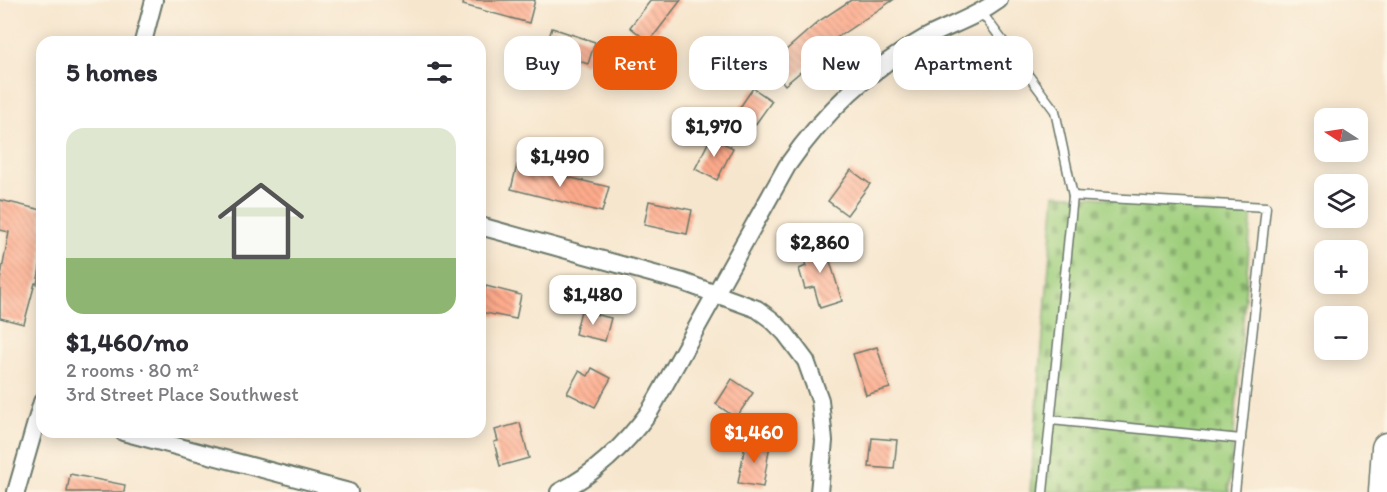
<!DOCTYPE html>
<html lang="en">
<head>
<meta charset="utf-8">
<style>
	body { margin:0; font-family:Itim,sans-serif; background:#f7f7f7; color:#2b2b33; height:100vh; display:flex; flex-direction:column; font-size:22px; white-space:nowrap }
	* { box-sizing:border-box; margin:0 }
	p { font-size:20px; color:#7c7c81 }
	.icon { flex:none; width:33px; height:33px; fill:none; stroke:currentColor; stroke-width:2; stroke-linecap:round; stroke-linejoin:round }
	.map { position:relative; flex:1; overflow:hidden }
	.details { position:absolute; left:36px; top:36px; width:450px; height:402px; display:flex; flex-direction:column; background:#fff; border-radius:18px; box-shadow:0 3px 15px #0003 }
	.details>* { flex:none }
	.top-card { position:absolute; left:504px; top:36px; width:570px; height:54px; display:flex; gap:12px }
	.needle { width:39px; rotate:282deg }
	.fabs { position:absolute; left:1314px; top:108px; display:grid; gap:12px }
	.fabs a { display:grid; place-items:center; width:54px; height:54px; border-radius:12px; background:#fff; box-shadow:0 3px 15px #0003; font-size:30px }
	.price { position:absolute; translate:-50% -51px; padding:0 14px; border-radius:12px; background:#fff; color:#222; font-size:20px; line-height:39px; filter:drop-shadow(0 2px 3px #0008) }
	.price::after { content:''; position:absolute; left:50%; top:36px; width:18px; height:14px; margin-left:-9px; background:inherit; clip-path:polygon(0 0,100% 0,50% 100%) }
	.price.active { background:#ea580c; color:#fff }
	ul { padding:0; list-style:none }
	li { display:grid; align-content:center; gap:12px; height:318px; padding:0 30px }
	li span { display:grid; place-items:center; height:186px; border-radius:18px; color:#555 }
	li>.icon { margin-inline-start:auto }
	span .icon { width:108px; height:108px; fill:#fffc; stroke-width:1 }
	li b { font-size:26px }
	h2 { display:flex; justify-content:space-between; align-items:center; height:72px; padding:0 30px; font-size:26px }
	.chip { padding:0 21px; border-radius:18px; background:#fff; box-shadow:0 3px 15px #0003; font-size:21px; line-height:54px }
	.chip.active { background:#ea580c; color:#fff }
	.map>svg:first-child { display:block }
	.cemetery { fill:url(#cemetery-stones); stroke:#5f8658; stroke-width:1.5 }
	.building { fill:url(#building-back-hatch) }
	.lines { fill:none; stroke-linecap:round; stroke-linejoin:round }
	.service-casing { stroke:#6b786a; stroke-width:11 }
	.minor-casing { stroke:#6b786a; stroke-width:20 }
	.motorway-casing { stroke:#6b786a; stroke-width:33 }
	.service { stroke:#fff; stroke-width:8 }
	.minor { stroke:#fff; stroke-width:16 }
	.motorway { stroke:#fff; stroke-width:30 }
</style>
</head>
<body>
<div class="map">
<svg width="1387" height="492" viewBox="0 0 1387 492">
	<defs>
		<pattern id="cemetery-stones" width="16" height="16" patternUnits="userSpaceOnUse" patternTransform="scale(1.5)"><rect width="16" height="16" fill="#9fcf7d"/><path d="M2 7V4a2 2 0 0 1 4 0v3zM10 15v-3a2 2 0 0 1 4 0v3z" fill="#81a967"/></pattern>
		<pattern id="building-back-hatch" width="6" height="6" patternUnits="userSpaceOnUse" patternTransform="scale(1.5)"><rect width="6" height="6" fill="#ffab8c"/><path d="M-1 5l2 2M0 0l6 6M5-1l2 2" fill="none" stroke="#ce8c73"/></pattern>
	</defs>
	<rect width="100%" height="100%" fill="#fcf5e5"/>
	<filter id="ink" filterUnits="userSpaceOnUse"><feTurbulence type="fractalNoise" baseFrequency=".0167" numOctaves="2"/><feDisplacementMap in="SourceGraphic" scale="12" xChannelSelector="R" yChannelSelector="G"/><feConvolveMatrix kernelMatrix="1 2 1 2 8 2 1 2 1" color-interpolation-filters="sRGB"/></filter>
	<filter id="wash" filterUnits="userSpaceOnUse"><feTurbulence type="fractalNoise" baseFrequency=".008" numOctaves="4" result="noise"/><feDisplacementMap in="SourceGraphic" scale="24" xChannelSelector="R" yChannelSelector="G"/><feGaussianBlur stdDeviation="1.35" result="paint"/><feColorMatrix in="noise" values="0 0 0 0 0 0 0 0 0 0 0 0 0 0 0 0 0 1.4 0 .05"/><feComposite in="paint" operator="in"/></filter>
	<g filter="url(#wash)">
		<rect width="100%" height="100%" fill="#f7e6ce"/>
		<!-- cemetery -->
		<path class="cemetery" d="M 1055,194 L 1252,210 L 1229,492 L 1030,492 Z"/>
		<g id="blocks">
			<!-- building -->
			<g class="building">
				<path d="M 464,0 L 535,0 L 529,23 L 463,5 Z"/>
				<path d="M 651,0 L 681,0 L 649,42 L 630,27 Z"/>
				<path d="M 851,0 L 893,0 L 814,53 L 818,57 L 785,85 L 769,65 L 819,21 Z"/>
				<path d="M 552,28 L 595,42 L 588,64 L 545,50 Z"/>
				<path d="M 753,88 L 772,101 L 750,132 L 732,119 Z"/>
				<path d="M 711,137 L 733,148 L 717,180 L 695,169 Z"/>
				<path d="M 517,165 L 609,187 L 602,212 L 511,189 Z"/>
				<path d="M 851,170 L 870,184 L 847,215 L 828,201 Z"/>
				<path d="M 0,200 L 42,210 L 42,257 L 37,284 L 35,283 L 24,324 L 0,318 L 0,281 L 9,232 L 0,230 Z"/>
				<path d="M 649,201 L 692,210 L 687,234 L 644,225 Z"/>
				<path d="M 824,241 L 842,301 L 820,308 L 814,287 L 805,289 L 799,269 L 806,266 L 800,248 Z"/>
				<path d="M 486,286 L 521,295 L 516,319 L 480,312 Z"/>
				<path d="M 581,311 L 611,318 L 605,341 L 575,334 Z"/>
				<path d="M 877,347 L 890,388 L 866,395 L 853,354 Z"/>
				<path d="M 592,368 L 611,378 L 595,407 L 567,393 L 579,371 L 588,376 Z"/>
				<path d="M 732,379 L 753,393 L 736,418 L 716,404 Z"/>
				<path d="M 520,423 L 529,458 L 500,466 L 494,442 L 498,441 L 495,430 Z"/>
				<path d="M 872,438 L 897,440 L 894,469 L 869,467 Z"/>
				<path d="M 746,440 L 770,444 L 763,487 L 738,483 Z"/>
				<path d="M 70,474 L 125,485 L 124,492 L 67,492 Z"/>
			</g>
		</g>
	</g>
	<g filter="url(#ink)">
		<use href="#blocks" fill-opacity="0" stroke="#6b786a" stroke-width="1.5"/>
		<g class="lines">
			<defs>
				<g id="service">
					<path d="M 982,13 L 1055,111 L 1073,196 L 1043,492"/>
					<path d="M 1073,196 L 1266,207 L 1235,492"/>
					<path d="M 1051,420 L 1241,439"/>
				</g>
				<g id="minor">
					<path d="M 143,42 L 154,0"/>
					<path d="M 480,226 L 683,282 L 757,309 L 772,320 L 785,333 L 806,361 L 820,400 L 824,441 L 819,492"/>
					<path d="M 123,432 L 349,492"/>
					<path d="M 16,492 L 42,402"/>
					<path d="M 559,492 C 597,473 625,445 650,411 L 787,166 C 823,114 869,69 925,38 C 950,25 976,17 999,0"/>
				</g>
				<path id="motorway" d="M 1384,492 L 1387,448"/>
			</defs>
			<!-- service casing -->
			<use href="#service" class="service-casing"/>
			<!-- minor casing -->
			<use href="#minor" class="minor-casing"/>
			<!-- motorway casing -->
			<use href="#motorway" class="motorway-casing"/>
			<!-- service -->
			<use href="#service" class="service"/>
			<!-- minor -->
			<use href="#minor" class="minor"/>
			<!-- motorway -->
			<use href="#motorway" class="motorway"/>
		</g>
	</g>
</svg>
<div class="fabs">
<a><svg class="needle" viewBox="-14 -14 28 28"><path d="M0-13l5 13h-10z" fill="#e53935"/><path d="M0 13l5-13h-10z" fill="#7c7c81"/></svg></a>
<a><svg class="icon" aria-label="layers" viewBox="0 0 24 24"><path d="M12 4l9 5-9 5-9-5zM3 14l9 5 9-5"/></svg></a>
<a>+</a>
<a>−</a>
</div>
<b class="price" style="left:714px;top:158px">$1,970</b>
<b class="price" style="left:560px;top:188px">$1,490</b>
<b class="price" style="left:820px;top:274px">$2,860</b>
<b class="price" style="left:593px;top:326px">$1,480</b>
<b class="price active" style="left:754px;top:464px">$1,460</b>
<div class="top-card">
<a class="chip">Buy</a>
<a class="chip active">Rent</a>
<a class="chip">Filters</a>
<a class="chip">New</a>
<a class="chip">Apartment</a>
</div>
<section class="details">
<h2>5 homes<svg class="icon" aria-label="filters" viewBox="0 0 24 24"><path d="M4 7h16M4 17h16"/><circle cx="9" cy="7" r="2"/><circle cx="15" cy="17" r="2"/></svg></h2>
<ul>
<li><span style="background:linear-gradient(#dfe7d0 70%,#8fb573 0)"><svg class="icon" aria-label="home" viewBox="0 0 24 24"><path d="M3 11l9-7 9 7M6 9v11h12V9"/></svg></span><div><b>$1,460/mo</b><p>2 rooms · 80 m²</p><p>3rd Street Place Southwest</p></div></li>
</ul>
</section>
</div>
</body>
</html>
